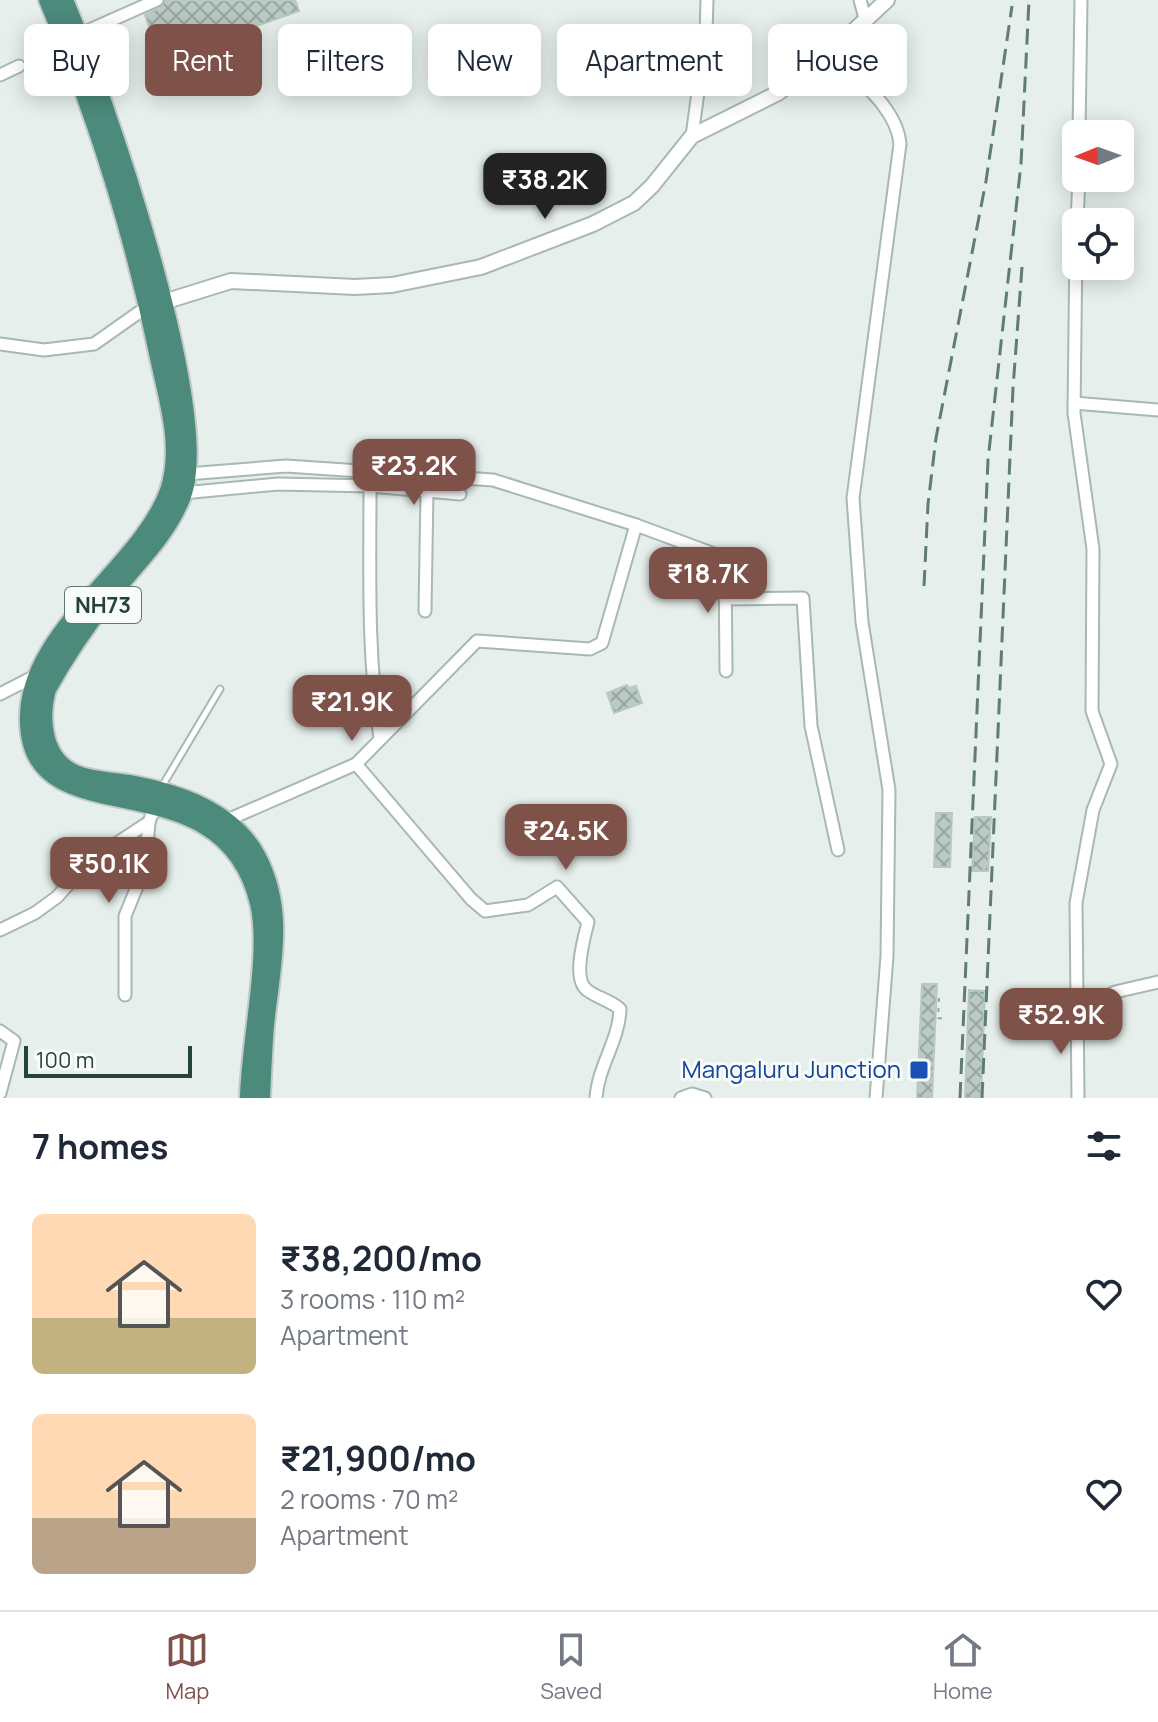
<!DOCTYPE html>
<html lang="en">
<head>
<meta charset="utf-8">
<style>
	body { margin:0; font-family:Manrope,sans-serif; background:#f2f2f3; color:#1f2937; height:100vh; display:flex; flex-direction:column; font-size:30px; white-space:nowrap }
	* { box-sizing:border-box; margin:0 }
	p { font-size:26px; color:#747a83 }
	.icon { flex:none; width:44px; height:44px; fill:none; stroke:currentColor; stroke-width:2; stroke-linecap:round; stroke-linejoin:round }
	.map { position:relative; height:1098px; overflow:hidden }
	.panel { display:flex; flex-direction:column; background:#fff; flex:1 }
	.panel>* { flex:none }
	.hud { position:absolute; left:24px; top:24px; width:1110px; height:72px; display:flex; gap:16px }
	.needle { width:52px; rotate:269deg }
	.buttons { position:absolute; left:1062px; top:120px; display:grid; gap:16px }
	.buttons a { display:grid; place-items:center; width:72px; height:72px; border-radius:12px; background:#fff; box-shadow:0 4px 20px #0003; font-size:40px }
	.scale { position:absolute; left:24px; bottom:20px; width:168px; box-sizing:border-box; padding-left:8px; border:4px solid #24423a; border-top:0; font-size:22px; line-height:28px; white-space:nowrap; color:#24423a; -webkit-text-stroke:6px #f7fbf9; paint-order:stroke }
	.price { position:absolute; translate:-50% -68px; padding:0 18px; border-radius:16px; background:#7f5249; color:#fff; font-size:26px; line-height:52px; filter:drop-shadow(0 2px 4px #0008) }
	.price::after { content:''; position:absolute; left:50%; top:48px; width:24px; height:18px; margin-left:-12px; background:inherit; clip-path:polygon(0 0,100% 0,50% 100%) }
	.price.on { background:#222; color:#fff }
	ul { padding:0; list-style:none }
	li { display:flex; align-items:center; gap:24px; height:200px; padding:0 32px }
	li span { display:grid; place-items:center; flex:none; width:224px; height:160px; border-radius:12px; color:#555 }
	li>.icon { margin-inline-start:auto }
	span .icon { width:96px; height:96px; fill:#fffc; stroke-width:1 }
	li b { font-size:34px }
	h2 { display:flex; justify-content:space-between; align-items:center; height:96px; padding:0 32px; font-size:34px }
	.tag { padding:0 28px; border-radius:12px; background:#fff; box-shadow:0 4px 20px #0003; font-size:28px; line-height:72px }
	.tag.on { background:#7f5249; color:#fff }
	.tab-bar { display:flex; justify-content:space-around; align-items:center; height:112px; border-top:2px solid #e0e1e3; background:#fff; font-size:22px; color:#747a83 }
	.tab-bar a { display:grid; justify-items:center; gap:4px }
	.tab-bar .on { color:#7f5249 }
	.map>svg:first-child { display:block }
	.building { fill:url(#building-cross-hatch); stroke:#b8c9c2; stroke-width:2 }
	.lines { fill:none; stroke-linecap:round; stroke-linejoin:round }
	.service-casing { stroke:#a8b8b2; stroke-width:9 }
	.minor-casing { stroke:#a8b8b2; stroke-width:15 }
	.tertiary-casing { stroke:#a8b8b2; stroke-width:18 }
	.trunk-casing { stroke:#c2cac8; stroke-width:22 }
	.path { stroke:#86b3a5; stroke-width:2; stroke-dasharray:4 6; stroke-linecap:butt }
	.service { stroke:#fff; stroke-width:5 }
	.minor { stroke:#fff; stroke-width:11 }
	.tertiary { stroke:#fff; stroke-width:14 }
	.trunk { stroke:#4c8a7c; stroke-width:18 }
	.rail { stroke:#5f7d75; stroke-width:3; stroke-dasharray:16 8; stroke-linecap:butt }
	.transit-dot { fill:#1a4fb4; stroke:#f7fbf9; stroke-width:3 }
	.labels { text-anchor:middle; stroke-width:6; stroke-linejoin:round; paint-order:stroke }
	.shield { fill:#f7fbf9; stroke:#637a73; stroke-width:2 }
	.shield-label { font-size:22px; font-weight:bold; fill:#24423a }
	.transit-label { font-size:24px; fill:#164399; stroke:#f7fbf9; text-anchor:end }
</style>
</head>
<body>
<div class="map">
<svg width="1158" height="1098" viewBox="0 0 1158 1098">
	<defs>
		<pattern id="building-cross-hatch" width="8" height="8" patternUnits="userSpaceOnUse" patternTransform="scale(2)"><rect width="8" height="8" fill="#bbcac4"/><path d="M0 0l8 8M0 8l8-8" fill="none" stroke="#98a6a0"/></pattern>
	</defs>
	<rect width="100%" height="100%" fill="#e6efeb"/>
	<!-- building -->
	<g class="building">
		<path d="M 165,0 L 295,0 L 299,11 L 161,60 L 145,15 L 161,7 Z"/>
		<path d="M 627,685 L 629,688 L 636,686 L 642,703 L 614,713 L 607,693 Z"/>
		<path d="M 936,813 L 952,813 L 950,867 L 934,867 Z"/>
		<path d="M 975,817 L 991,817 L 988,871 L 972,871 Z"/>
		<path d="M 922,984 L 937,984 L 932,1098 L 917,1098 Z"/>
		<path d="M 969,990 L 985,991 L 981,1098 L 965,1098 Z"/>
	</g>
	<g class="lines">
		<defs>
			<path id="service" d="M 161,788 L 220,689"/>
			<g id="minor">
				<path d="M 860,0 L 865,18"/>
				<path d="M 78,35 L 157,0"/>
				<path d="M 831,52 C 855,77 897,107 900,144 L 853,498 L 862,622 L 889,790 L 887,956 L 876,1098"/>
				<path d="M 0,75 L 19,66"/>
				<path d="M 1079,134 L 1081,0"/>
				<path d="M 692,136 L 706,34 L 707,0"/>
				<path d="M 1077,222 L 1079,178"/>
				<path d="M 1076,243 L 1074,413 L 1093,549 L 1092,711 L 1111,764 L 1093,810 L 1076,903 L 1078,1098"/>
				<path d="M 0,344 L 44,350 L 94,344 L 148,306"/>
				<path d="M 1074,403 L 1158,410"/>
				<path d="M 187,474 L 286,466 L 493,480 L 636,525 L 725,558 L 726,671"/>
				<path d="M 370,486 L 460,494"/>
				<path d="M 183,493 L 278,484 L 370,486 C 370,570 367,655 380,738"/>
				<path d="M 725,599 L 803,598 L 811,726 L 838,850"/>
				<path d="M 425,611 L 427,491"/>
				<path d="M 0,694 L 39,674"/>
				<path d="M 356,764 L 471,899 L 485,911 L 528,905 L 557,887 L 588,922 C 584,938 572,979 587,990 C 597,998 610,1000 620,1009 C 619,1041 598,1066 596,1098"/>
				<path d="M 225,821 L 356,764 L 477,641 L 590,649 L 602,643 L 636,525"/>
				<path d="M 0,930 L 35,913 L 57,897 L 88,862 L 149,822 L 156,804"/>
				<path d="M 125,995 L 125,916 L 145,867 L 149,822"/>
				<path d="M 1078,1014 L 1115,992 L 1158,982"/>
				<path d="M 0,1031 L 14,1041 L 0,1093"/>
				<path d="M 681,1098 L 692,1094 L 705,1098"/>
			</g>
			<path id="tertiary" d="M 154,305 L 231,281 L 355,287 L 392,285 L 481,267 L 593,224 L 634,203 L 652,186 L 692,136 L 778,93 L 831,52 L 887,0"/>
			<g id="trunk">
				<path d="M 48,0 C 97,116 135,239 160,362 C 169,404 183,448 169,491 C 139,574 16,636 30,734 C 44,836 224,756 259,903 C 271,953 250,1042 249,1098"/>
				<path d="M 64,0 C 102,90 214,412 182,496 C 166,537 135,564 108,598 C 85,627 65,657 47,689 C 39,719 42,759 75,774 C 91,781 111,781 129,784 C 177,793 232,810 257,857 C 286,912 271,966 265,1025 C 263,1049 262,1074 261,1098"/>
			</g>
		</defs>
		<!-- service casing -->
		<use href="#service" class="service-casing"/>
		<!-- minor casing -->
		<use href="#minor" class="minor-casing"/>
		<!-- tertiary casing -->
		<use href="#tertiary" class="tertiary-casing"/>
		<!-- trunk casing -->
		<use href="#trunk" class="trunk-casing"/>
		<!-- path -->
		<g class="path">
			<path d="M 970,993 L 984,993"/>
			<path d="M 939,998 L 938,1018 L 947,1019"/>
		</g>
		<!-- service -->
		<use href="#service" class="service"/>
		<!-- minor -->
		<use href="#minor" class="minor"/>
		<!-- tertiary -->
		<use href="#tertiary" class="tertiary"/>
		<!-- trunk -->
		<use href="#trunk" class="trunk"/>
		<!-- rail -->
		<g class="rail">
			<path d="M 924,586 L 928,504 L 936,438 L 986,181 L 1012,6"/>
			<path d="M 960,1098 L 988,460 L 1021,164 L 1029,0"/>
			<path d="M 982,1098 L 1013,388 L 1022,267"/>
		</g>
	</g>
	<!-- markers -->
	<rect class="transit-dot" x="909" y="1060" width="20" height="20" rx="4"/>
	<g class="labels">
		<!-- shield labels -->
		<rect class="shield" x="65" y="587" width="76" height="36" rx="6"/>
		<g class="shield-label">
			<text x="103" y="613">NH73</text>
		</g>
		<!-- transit labels -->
		<g class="transit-label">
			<text x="901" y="1078">Mangaluru Junction</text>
		</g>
	</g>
</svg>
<div class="buttons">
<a><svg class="needle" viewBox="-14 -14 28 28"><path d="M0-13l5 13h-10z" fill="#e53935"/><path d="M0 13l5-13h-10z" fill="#747a83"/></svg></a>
<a><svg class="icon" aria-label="locate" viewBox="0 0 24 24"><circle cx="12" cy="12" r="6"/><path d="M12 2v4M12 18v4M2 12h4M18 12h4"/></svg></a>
</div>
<div class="scale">100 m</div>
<b class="price on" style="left:545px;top:221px">₹38.2K</b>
<b class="price" style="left:414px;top:507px">₹23.2K</b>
<b class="price" style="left:708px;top:615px">₹18.7K</b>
<b class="price" style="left:352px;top:743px">₹21.9K</b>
<b class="price" style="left:566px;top:872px">₹24.5K</b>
<b class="price" style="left:109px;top:905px">₹50.1K</b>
<b class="price" style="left:1061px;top:1056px">₹52.9K</b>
<div class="hud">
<a class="tag">Buy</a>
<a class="tag on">Rent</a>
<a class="tag">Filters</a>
<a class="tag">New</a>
<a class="tag">Apartment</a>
<a class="tag">House</a>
</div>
</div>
<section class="panel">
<h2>7 homes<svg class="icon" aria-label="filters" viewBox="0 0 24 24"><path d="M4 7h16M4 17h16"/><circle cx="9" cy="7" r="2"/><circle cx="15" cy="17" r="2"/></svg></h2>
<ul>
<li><span style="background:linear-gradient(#ffd9b3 65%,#c2b280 0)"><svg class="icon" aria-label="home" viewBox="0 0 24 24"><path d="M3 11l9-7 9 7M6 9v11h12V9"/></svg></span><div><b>₹38,200/mo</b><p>3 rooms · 110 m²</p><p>Apartment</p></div><svg class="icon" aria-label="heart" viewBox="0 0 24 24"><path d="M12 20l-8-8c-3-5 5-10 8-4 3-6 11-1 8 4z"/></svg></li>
<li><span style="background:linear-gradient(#ffd9b3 65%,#b9a48a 0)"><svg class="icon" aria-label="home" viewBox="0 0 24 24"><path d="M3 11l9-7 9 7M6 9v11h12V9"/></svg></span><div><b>₹21,900/mo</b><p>2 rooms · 70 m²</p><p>Apartment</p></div><svg class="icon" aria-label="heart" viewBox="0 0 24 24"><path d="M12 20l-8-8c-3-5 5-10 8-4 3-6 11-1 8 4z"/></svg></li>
</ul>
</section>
<nav class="tab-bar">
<a class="on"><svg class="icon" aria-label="map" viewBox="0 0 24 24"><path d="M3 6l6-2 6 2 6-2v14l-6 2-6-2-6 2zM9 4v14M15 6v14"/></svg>Map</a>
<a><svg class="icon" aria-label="saved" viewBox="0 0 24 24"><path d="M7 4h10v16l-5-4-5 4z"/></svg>Saved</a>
<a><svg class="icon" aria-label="home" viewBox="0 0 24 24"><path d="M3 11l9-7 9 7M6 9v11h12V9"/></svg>Home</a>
</nav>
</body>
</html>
